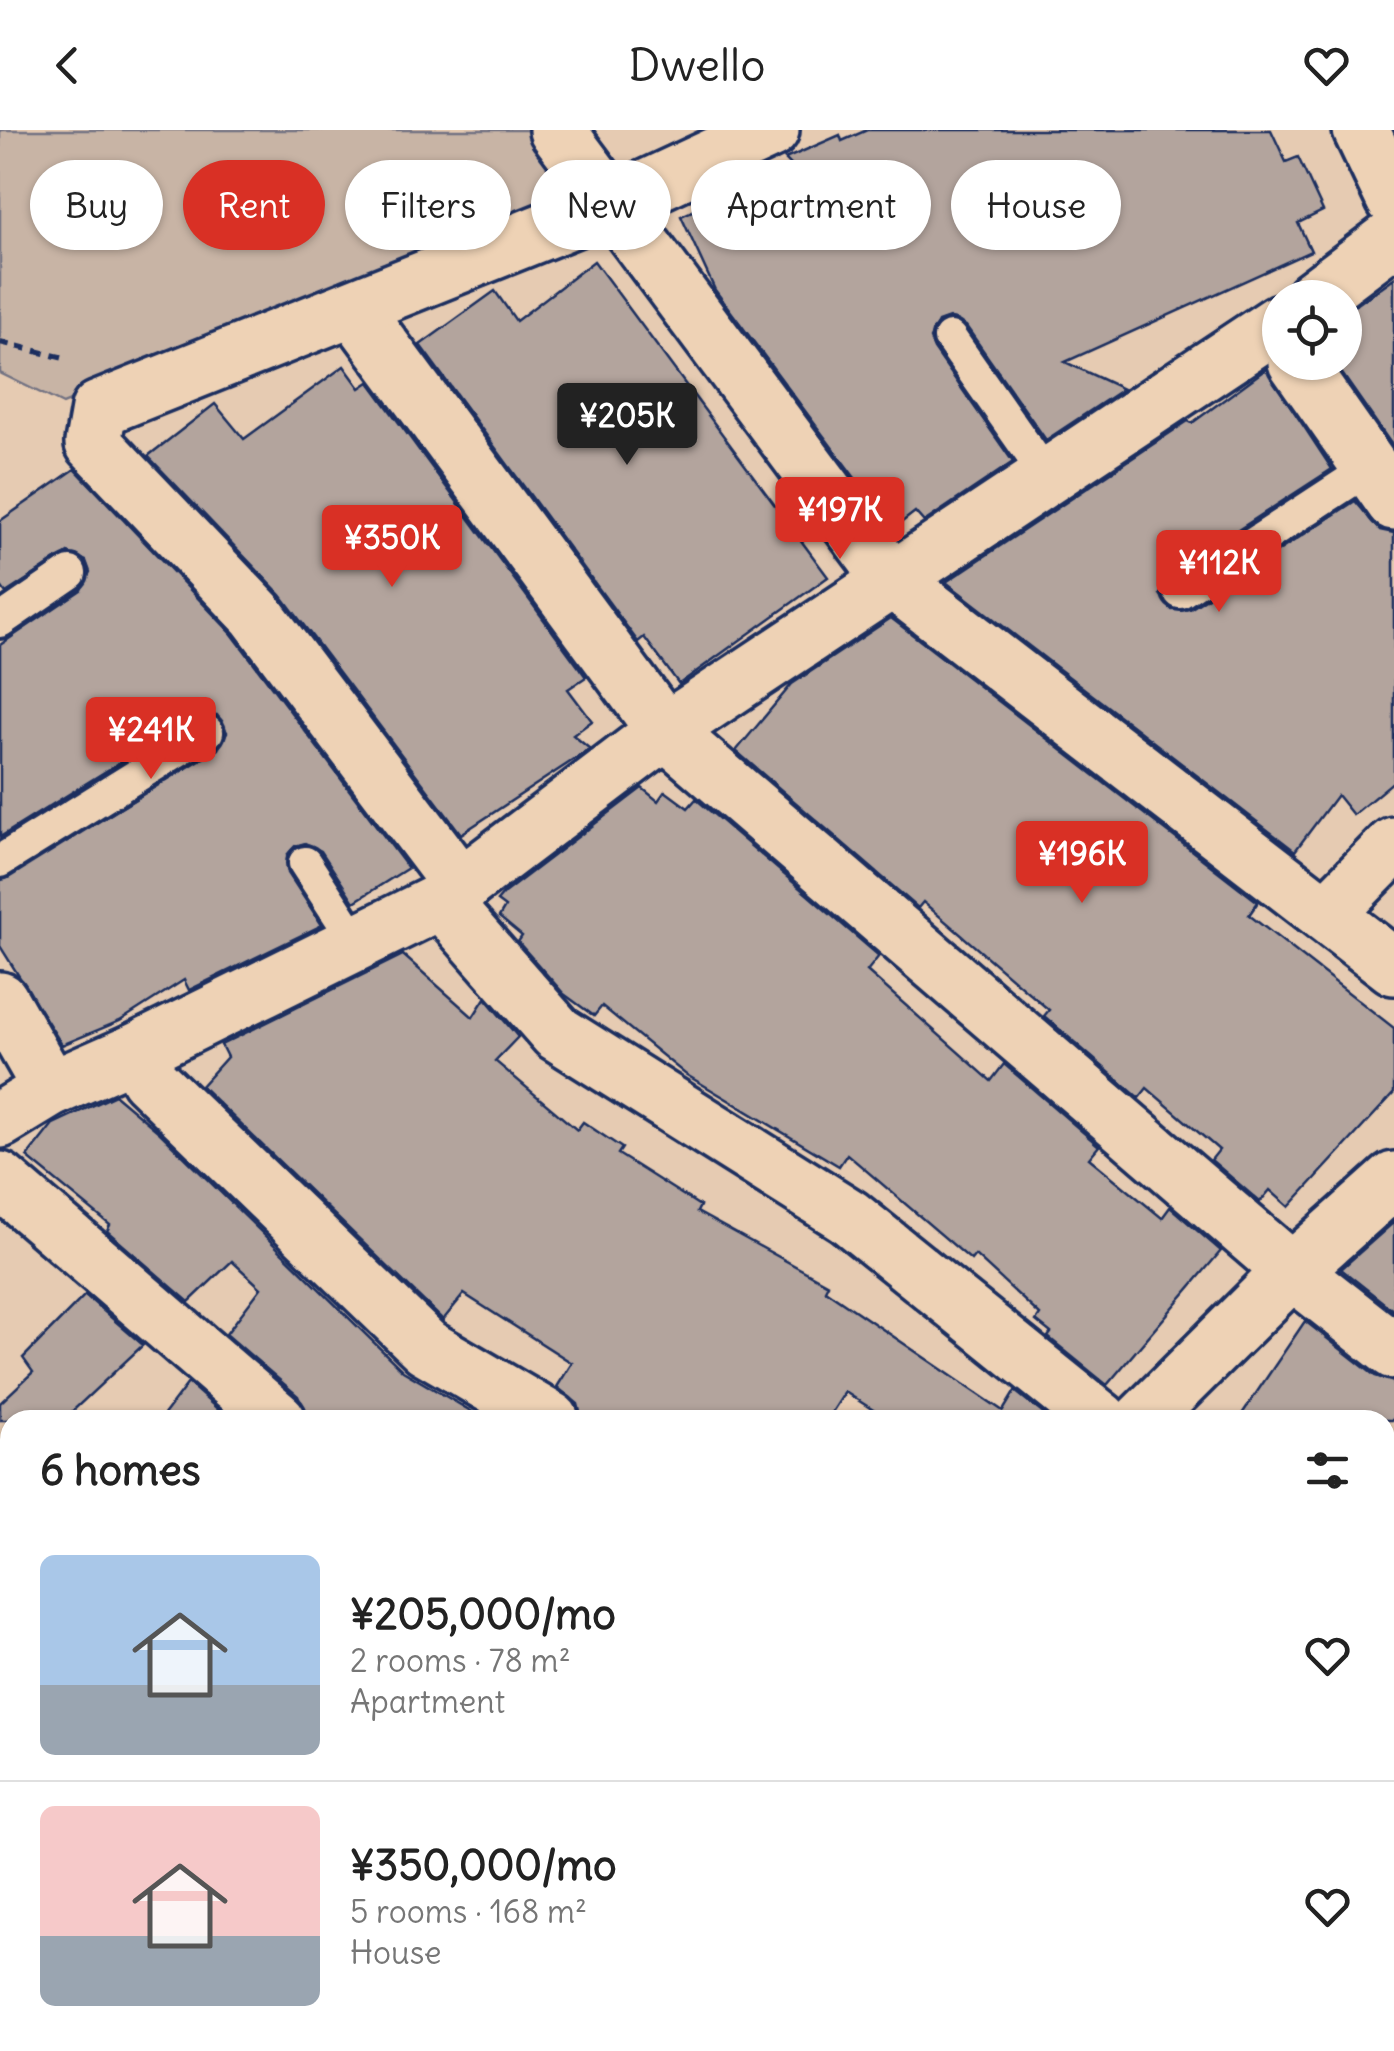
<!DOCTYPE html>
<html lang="en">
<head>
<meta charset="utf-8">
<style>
	body { margin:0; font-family:Delius,sans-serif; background:#f6f6f6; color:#222; height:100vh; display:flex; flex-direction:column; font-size:38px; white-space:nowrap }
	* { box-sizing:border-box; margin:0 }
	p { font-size:32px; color:#767676 }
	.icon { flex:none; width:55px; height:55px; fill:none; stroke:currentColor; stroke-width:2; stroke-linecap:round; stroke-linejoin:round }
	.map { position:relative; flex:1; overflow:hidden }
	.sheet { position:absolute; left:0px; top:1280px; width:1395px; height:642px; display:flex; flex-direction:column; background:#fff; border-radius:30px 30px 0 0; box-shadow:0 2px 8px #0004 }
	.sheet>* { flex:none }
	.top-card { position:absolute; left:30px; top:30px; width:1335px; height:90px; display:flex; gap:20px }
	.tools { position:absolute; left:1262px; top:150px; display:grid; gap:20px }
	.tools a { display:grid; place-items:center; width:100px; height:100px; border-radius:50%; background:#fff; box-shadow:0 2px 8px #0004; font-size:50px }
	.price { position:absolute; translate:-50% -85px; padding:0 22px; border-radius:10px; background:#d93025; color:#fff; font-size:32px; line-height:65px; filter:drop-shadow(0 2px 5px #0008) }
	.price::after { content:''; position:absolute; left:50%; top:60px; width:30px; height:22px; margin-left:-15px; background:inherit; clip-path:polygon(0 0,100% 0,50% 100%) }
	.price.selected { background:#222; color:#fff }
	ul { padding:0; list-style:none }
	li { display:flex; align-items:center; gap:30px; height:250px; padding:0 40px }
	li+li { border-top:2px solid #e0e0e0 }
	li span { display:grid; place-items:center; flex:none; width:280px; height:200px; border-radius:15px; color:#555 }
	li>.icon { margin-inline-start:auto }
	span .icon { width:120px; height:120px; fill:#fffc; stroke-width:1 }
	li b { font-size:42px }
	h2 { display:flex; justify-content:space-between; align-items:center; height:120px; padding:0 40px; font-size:42px }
	.chip { padding:0 35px; border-radius:45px; background:#fff; box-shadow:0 2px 8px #0004; font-size:35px; line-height:90px }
	.chip.selected { background:#d93025; color:#fff }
	header { display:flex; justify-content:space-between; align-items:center; height:130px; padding:0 40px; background:#fff; font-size:45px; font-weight:600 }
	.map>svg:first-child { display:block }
	.green { fill:#c8b4a5; stroke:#727282; stroke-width:2.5 }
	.building { fill:#b3a49d; stroke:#1b2f5e; stroke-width:2.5 }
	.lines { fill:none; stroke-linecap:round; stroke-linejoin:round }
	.lane-casing { stroke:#1b2f5e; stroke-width:40 }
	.street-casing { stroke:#1b2f5e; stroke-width:62 }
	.path { stroke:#1b2f5e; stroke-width:6; stroke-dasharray:10 8; stroke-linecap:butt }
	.lane { stroke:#eed2b5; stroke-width:32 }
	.street { stroke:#eed2b5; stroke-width:55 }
</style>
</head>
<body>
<header><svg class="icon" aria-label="back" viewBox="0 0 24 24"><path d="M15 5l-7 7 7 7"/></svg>Dwello<svg class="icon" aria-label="heart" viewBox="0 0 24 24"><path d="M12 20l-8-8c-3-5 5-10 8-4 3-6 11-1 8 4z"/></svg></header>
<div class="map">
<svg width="1394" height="1921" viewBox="0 0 1394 1921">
	<rect width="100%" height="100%" fill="#e6cbb2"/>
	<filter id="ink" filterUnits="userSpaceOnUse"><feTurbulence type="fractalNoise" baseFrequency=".01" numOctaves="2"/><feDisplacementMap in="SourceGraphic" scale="20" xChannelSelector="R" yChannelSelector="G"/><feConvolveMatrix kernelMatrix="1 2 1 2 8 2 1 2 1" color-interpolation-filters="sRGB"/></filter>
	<g filter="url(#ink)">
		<!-- green -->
		<path class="green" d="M 0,0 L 526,0 L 559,45 L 553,71 L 63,274 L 0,243 Z"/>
		<!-- building -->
		<g class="building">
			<path d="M 867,0 L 1271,0 L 1286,32 L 1298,27 L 1323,81 L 1298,93 L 1311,121 L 1065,232 L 1123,259 L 1046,310 L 966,196 L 949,188 L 938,192 L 930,209 L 934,219 L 1013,332 L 924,392 L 915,382 L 893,399 L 715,160 L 681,86 L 792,36 L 785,29 L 840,5 L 842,11 Z"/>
			<path d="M 594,131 L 828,447 L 679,554 L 644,507 L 638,512 L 420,215 L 495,161 L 516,191 Z"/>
			<path d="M 1394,148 L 1394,318 L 1334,232 L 1345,232 L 1345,183 Z"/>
			<path d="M 344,236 L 360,258 L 369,252 L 586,547 L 568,559 L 592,591 L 573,605 L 590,619 L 461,704 L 281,465 L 148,326 L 215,274 L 244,309 Z"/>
			<path d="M 1266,239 L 1332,339 L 1169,445 L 1160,464 L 1172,480 L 1190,479 L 1355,371 L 1380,400 L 1394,403 L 1394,651 L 1353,685 L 1337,665 L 1295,721 L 946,452 L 1188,291 L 1192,293 Z"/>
			<path d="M 75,339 L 232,504 L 408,738 L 354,772 L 321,721 L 305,713 L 295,716 L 287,725 L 288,743 L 322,795 L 189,860 L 184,850 L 120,891 L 62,915 L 0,816 L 0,751 L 218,619 L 227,602 L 217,585 L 196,585 L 0,707 L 0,515 L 81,460 L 90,442 L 86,431 L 68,423 L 6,463 L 0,455 L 0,391 Z"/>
			<path d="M 891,488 L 1258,772 L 1249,785 L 1394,898 L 1394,963 L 1289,1077 L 1270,1060 L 1260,1072 L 1211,1030 L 1219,1020 L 1147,958 L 1139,968 L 1044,886 L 1049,880 L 923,772 L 918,778 L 736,621 L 792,554 Z"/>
			<path d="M 642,658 L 658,671 L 665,661 L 688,678 L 696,669 L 879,826 L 867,841 L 991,951 L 1004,934 L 1099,1016 L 1089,1028 L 1162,1088 L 1170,1077 L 1221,1121 L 1107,1255 L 1048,1207 L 1051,1203 L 1036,1191 L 1040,1185 L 975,1125 L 971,1130 L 847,1024 L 839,1036 L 685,944 L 602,876 L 594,886 L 564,864 L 518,812 L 522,806 L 499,787 L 505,777 L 497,771 L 504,763 Z"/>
			<path d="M 403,825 L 473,887 L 485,868 L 518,907 L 495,931 L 577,1000 L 583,992 L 622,1018 L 618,1024 L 700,1076 L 697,1082 L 828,1154 L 825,1160 L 1003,1281 L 1015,1261 L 1051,1290 L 889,1290 L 845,1262 L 827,1290 L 582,1290 L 578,1274 L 557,1257 L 572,1233 L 464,1164 L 443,1190 L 201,956 L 227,927 L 221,915 Z"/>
			<path d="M 115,965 L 160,1003 L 403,1241 L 486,1290 L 308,1290 L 298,1266 L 226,1204 L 261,1158 L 232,1131 L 189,1172 L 107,1101 L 110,1095 L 27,1027 L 53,994 Z"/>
			<path d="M 1394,1092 L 1394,1181 L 1341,1139 Z"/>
			<path d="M 85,1165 L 143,1215 L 63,1290 L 0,1290 L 0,1273 L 33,1242 L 23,1228 Z"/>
			<path d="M 1305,1191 L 1375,1246 L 1394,1252 L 1394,1290 L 1238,1290 Z"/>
			<path d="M 188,1253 L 230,1290 L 160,1290 Z"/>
		</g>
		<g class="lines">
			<defs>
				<g id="lane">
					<path d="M 950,208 L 1048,348"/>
					<path d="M 1180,462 L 1370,338"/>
					<path d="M 0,491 L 70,443"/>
					<path d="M 0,731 L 207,602"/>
					<path d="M 305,733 L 357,813"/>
					<path d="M 1385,1711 L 1394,1699"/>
				</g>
				<g id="street">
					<path d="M 557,0 L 891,449 L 1394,837"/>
					<path d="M 1361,0 L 1394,69"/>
					<path d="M 1313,168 L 1394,107"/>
					<path d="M 355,180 L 665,601 L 1292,1141 L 1394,1221"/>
					<path d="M 1296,232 L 1394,372"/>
					<path d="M 462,757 L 256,484 L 93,313 L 99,279 L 612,74 L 771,0"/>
					<path d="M 441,771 L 557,903 L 848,1086 L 1101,1290"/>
					<path d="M 1326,784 L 1394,715"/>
					<path d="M 0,870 L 51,959"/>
					<path d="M 135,922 L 148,948 L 426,1217 L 551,1290"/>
					<path d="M 0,990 L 51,959 L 135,922 L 441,771 L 665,601 L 1280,192"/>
					<path d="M 0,1050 L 278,1290"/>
					<path d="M 1142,1290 L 1292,1141 L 1394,1050"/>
					<path d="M 1385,1541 L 1394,1546"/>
					<path d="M 0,1573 L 10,1580"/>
					<path d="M 475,1912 L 487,1921"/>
					<path d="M 1179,1912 L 1191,1921"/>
					<path d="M 708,1921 L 714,1912"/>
				</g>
			</defs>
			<!-- lane casing -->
			<use href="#lane" class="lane-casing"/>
			<!-- street casing -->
			<use href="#street" class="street-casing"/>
			<!-- path -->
			<path class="path" d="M 0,212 L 68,229"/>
			<!-- lane -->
			<use href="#lane" class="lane"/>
			<!-- street -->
			<use href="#street" class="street"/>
		</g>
	</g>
</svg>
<div class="tools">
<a><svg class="icon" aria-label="locate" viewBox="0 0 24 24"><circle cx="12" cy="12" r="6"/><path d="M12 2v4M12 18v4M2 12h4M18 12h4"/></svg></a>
</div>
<b class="price selected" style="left:627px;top:338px">¥205K</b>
<b class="price" style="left:840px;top:432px">¥197K</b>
<b class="price" style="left:392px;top:460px">¥350K</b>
<b class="price" style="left:1219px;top:485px">¥112K</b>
<b class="price" style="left:151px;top:652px">¥241K</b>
<b class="price" style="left:1082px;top:776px">¥196K</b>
<div class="top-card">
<a class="chip">Buy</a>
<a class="chip selected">Rent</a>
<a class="chip">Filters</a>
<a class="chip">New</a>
<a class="chip">Apartment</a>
<a class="chip">House</a>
</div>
<section class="sheet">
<h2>6 homes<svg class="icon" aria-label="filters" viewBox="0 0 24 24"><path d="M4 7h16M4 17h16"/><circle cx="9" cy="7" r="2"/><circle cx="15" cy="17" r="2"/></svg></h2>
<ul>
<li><span style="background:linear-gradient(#a9c7e8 65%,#9aa5b1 0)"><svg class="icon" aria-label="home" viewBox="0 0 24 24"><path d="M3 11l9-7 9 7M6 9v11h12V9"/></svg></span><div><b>¥205,000/mo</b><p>2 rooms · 78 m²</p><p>Apartment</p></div><svg class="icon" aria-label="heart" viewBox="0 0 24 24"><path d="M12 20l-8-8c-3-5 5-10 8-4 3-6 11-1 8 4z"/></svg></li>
<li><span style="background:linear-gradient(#f6c9c9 65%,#9aa5b1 0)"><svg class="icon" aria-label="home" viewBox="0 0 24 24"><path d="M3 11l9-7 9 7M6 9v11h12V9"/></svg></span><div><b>¥350,000/mo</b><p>5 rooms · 168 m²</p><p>House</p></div><svg class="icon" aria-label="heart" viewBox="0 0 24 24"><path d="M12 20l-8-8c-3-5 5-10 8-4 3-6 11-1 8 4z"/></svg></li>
</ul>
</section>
</div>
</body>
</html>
